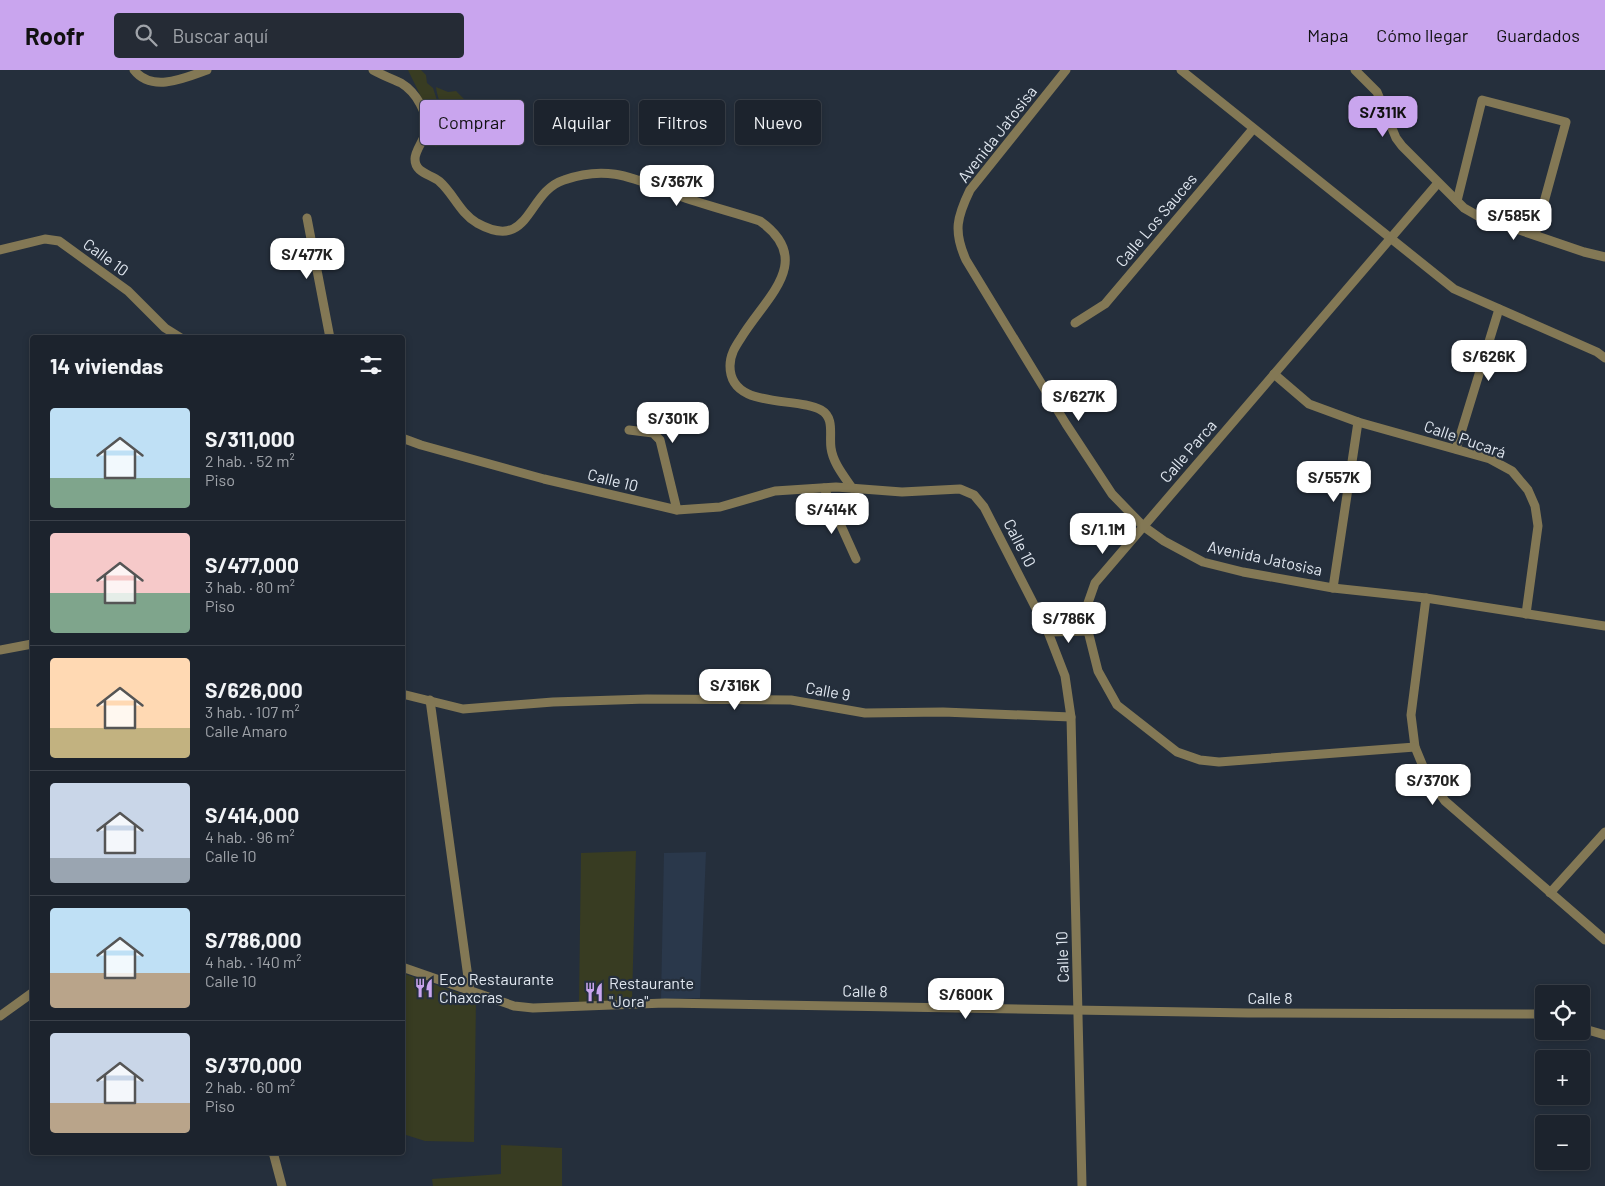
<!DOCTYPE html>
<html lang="es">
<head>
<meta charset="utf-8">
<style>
	body { margin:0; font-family:Barlow,sans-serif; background:#252b35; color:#f1f3f6; height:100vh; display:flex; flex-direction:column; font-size:19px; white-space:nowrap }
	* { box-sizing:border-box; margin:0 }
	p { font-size:16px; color:#a0a4aa }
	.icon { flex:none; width:28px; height:28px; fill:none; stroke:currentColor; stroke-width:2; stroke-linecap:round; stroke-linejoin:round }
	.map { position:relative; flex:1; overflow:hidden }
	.side { position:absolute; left:30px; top:265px; width:375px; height:820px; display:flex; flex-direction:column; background:#1c232d; border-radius:5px; box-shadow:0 2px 8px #0003,0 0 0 1px #3a4049 }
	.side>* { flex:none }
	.hud { position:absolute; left:420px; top:30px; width:475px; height:45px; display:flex; gap:10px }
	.buttons { position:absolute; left:1535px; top:915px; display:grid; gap:10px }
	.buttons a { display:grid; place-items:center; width:55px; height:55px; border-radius:5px; background:#1c232d; box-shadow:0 2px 8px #0003,0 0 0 1px #3a4049; font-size:25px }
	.price { position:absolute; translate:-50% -42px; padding:0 11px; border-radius:10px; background:#fff; color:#222; font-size:16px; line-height:32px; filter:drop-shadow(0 1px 2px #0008) }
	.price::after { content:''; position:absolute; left:50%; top:30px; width:15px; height:11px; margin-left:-8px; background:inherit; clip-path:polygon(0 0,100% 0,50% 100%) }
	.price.selected { background:#c9a5ee; color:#111 }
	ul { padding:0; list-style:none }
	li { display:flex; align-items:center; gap:15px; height:125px; padding:0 20px }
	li+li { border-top:1px solid #3a4049 }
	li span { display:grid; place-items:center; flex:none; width:140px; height:100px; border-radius:5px; color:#555 }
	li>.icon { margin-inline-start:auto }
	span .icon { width:60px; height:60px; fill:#fffc; stroke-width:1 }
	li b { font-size:21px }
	h2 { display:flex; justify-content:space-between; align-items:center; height:60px; padding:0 20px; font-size:21px }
	.pill { padding:0 18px; border-radius:5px; background:#1c232d; box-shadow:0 2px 8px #0003,0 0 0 1px #3a4049; font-size:18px; line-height:45px }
	.pill.selected { background:#c9a5ee; color:#111 }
	header { display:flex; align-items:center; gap:30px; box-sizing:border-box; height:70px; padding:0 25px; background:#c9a5ee; color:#111 }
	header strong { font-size:24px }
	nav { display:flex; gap:28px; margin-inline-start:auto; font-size:18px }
	.search { width:350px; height:45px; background:#252b35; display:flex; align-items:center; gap:12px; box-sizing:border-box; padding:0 18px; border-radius:5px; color:#a0a4aa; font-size:19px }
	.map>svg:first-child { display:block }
	.built { fill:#2a384b }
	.green { fill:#383c22 }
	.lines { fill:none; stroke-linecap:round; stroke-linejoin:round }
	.minor { stroke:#837855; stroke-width:9 }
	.labels { text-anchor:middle; stroke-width:4.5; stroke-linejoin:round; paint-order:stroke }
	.street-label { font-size:16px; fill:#e0e7f0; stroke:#252f3c }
	.poi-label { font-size:16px; fill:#e0e7f0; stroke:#252f3c; text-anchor:start }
</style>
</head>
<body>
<header>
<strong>Roofr</strong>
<div class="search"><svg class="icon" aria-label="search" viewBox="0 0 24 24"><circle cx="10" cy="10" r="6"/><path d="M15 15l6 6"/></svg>Buscar aquí</div>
<nav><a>Mapa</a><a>Cómo llegar</a><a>Guardados</a></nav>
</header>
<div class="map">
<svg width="1605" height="1116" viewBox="0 0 1605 1116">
	<rect width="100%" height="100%" fill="#252f3c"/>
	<!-- built -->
	<path class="built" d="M 706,782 L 700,928 L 661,929 L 664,783 Z"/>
	<!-- green -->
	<g class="green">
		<path d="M 408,0 L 421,0 L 426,5 L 427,13 L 433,18 L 445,55 L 441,71 L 436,77 L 433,74 L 426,37 Z"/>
		<path d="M 436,17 L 448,22 L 456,21 L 466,31 L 459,49 L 448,67 L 443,65 C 450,43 438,36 436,17 Z"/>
		<path d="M 636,781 L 632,930 L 579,932 L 581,783 Z"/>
		<path d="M 402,903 L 476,929 L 474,1072 L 425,1071 L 403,1064 Z"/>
		<path d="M 501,1075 L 562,1078 L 562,1116 L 433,1116 L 432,1109 L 501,1104 Z"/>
	</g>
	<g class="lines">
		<!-- minor -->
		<g class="minor">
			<path d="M 134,0 C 152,23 185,8 207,0"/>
			<path d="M 373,0 C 382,5 392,9 401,13 C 416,22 429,44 426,61 C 424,71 415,80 415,89 C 415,103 430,104 439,111 C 454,124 459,142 477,153 C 531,183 526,122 564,110 C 609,94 635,109 677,125 C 704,135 733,142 760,151 C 816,191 765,228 741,268 C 735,277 730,285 730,296 C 730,340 796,326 821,340 C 835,348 829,365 831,378 C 833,393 844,406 852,418"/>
			<path d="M 1066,0 L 970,120 C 957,147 953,161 966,190 L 1066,354 L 1112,424 L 1143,456 L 1164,471 L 1203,492 L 1243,502 L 1333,518 L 1426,528 L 1605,556"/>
			<path d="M 1181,0 L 1454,219 L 1597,282 L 1605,288"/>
			<path d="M 1355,0 L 1377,22 L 1396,68 L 1402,76 L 1464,138 L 1478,146 L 1584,182 L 1605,187"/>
			<path d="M 1457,131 L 1482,30 L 1566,52 L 1535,165"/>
			<path d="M 307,148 L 330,268"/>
			<path d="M 0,180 L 45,169 L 59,171 L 128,221 L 165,258 L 181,268"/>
			<path d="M 1075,253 L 1105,234 L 1253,59"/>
			<path d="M 1274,304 L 1309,334 L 1358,352 L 1490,389 L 1512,401 L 1528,420 L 1535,436 L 1538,456 L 1526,544"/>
			<path d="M 629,360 L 653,363 L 660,370 L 677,440"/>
			<path d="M 402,368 L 421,375 L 544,409 L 677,440 L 720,437 L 775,421 L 836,417 L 902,422 L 960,419 L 974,425 L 984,437 L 1048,562 L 1065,606 L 1071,647 L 1082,1116"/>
			<path d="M 1456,379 L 1499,239"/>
			<path d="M 824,418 L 856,489"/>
			<path d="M 1333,518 L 1358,352"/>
			<path d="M 1426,528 L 1411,645 L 1415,677 L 1427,706 L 1445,731 L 1605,870"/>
			<path d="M 1048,562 L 1088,561"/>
			<path d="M 0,580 L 32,574"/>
			<path d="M 402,624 L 463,639 L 553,632 L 647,629 L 791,630 L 865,643 L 943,642 L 1071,647"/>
			<path d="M 430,630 L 470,922"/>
			<path d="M 1415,677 L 1219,692 L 1200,690 L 1177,682 L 1117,635 L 1098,601 L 1088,561 L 1088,533 L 1095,513 L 1438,113"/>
			<path d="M 1550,823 L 1605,762"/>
			<path d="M 402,897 L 514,936 L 533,938 L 665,933 L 1248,943 L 1534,944 L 1544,947"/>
			<path d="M 0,946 L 32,923"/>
			<path d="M 1581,958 L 1605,965"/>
			<path d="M 273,1082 L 282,1116"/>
		</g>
	</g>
	<!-- icons -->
	<defs>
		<symbol id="restaurant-bare" viewBox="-9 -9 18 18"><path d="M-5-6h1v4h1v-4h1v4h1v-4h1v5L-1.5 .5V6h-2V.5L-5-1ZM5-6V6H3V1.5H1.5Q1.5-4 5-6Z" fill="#c9a5ee" stroke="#252f3c" stroke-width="2.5" paint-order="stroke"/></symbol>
	</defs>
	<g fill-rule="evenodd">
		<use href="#restaurant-bare" x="410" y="904" width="28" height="28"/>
		<use href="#restaurant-bare" x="580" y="908" width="28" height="28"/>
	</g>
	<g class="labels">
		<!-- street labels -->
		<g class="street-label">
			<text transform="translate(997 64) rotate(-52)" y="6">Avenida Jatosisa</text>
			<text transform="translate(1156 150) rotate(-50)" y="6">Calle Los Sauces</text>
			<text transform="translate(106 187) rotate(36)" y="6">Calle 10</text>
			<text transform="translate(1465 369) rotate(19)" y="6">Calle Pucará</text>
			<text transform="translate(1188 381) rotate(-49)" y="6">Calle Parca</text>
			<text transform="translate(613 410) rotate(14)" y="6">Calle 10</text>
			<text transform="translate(1020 473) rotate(63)" y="6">Calle 10</text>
			<text transform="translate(1265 488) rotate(12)" y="6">Avenida Jatosisa</text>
			<text transform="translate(828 621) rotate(10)" y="6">Calle 9</text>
			<text transform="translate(1062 887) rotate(-92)" y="6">Calle 10</text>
			<text transform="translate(865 921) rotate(1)" y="6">Calle 8</text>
			<text x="1270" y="934">Calle 8</text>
		</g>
		<!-- poi labels -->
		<g class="poi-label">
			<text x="439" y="915">Eco Restaurante<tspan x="439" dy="18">Chaxcras</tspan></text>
			<text x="609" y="919">Restaurante<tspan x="609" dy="18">"Jora"</tspan></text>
		</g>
	</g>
</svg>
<div class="buttons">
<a><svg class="icon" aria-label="locate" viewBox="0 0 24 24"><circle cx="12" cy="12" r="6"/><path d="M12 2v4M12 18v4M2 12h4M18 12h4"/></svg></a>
<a>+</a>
<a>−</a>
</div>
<b class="price selected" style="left:1383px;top:68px">S/311K</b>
<b class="price" style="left:677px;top:137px">S/367K</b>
<b class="price" style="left:1514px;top:171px">S/585K</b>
<b class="price" style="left:307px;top:210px">S/477K</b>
<b class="price" style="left:1489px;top:312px">S/626K</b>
<b class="price" style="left:1079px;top:352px">S/627K</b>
<b class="price" style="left:673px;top:374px">S/301K</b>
<b class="price" style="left:1334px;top:433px">S/557K</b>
<b class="price" style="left:832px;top:465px">S/414K</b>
<b class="price" style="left:1103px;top:485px">S/1.1M</b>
<b class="price" style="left:1069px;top:574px">S/786K</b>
<b class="price" style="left:735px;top:641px">S/316K</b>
<b class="price" style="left:1433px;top:736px">S/370K</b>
<b class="price" style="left:966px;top:950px">S/600K</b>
<div class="hud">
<a class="pill selected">Comprar</a>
<a class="pill">Alquilar</a>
<a class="pill">Filtros</a>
<a class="pill">Nuevo</a>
</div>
<section class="side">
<h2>14 viviendas<svg class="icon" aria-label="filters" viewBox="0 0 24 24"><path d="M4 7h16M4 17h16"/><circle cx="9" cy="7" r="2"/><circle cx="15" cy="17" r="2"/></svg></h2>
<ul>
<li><span style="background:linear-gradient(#bfe0f5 70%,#7fa58c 0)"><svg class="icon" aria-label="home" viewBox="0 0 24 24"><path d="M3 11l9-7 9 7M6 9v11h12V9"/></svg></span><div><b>S/311,000</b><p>2 hab. · 52 m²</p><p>Piso</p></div></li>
<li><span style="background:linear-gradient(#f6c9c9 60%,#7fa58c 0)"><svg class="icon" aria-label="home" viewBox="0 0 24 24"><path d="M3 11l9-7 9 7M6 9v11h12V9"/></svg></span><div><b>S/477,000</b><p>3 hab. · 80 m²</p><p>Piso</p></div></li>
<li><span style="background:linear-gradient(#ffd9b3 70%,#c2b280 0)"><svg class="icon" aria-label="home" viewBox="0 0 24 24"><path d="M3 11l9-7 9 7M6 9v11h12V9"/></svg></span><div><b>S/626,000</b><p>3 hab. · 107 m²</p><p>Calle Amaro</p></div></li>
<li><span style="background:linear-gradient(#c9d6e8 75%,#9aa5b1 0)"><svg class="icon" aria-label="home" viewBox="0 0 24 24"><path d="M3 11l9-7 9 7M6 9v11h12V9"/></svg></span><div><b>S/414,000</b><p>4 hab. · 96 m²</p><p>Calle 10</p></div></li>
<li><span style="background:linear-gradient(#bfe0f5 65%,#b9a48a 0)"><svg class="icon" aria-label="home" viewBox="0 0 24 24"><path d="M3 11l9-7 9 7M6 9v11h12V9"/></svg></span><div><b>S/786,000</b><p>4 hab. · 140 m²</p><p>Calle 10</p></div></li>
<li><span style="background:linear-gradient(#c9d6e8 70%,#b9a48a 0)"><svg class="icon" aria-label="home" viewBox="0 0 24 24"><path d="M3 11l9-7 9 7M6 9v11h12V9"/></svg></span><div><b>S/370,000</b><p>2 hab. · 60 m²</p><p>Piso</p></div></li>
</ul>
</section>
</div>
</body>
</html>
